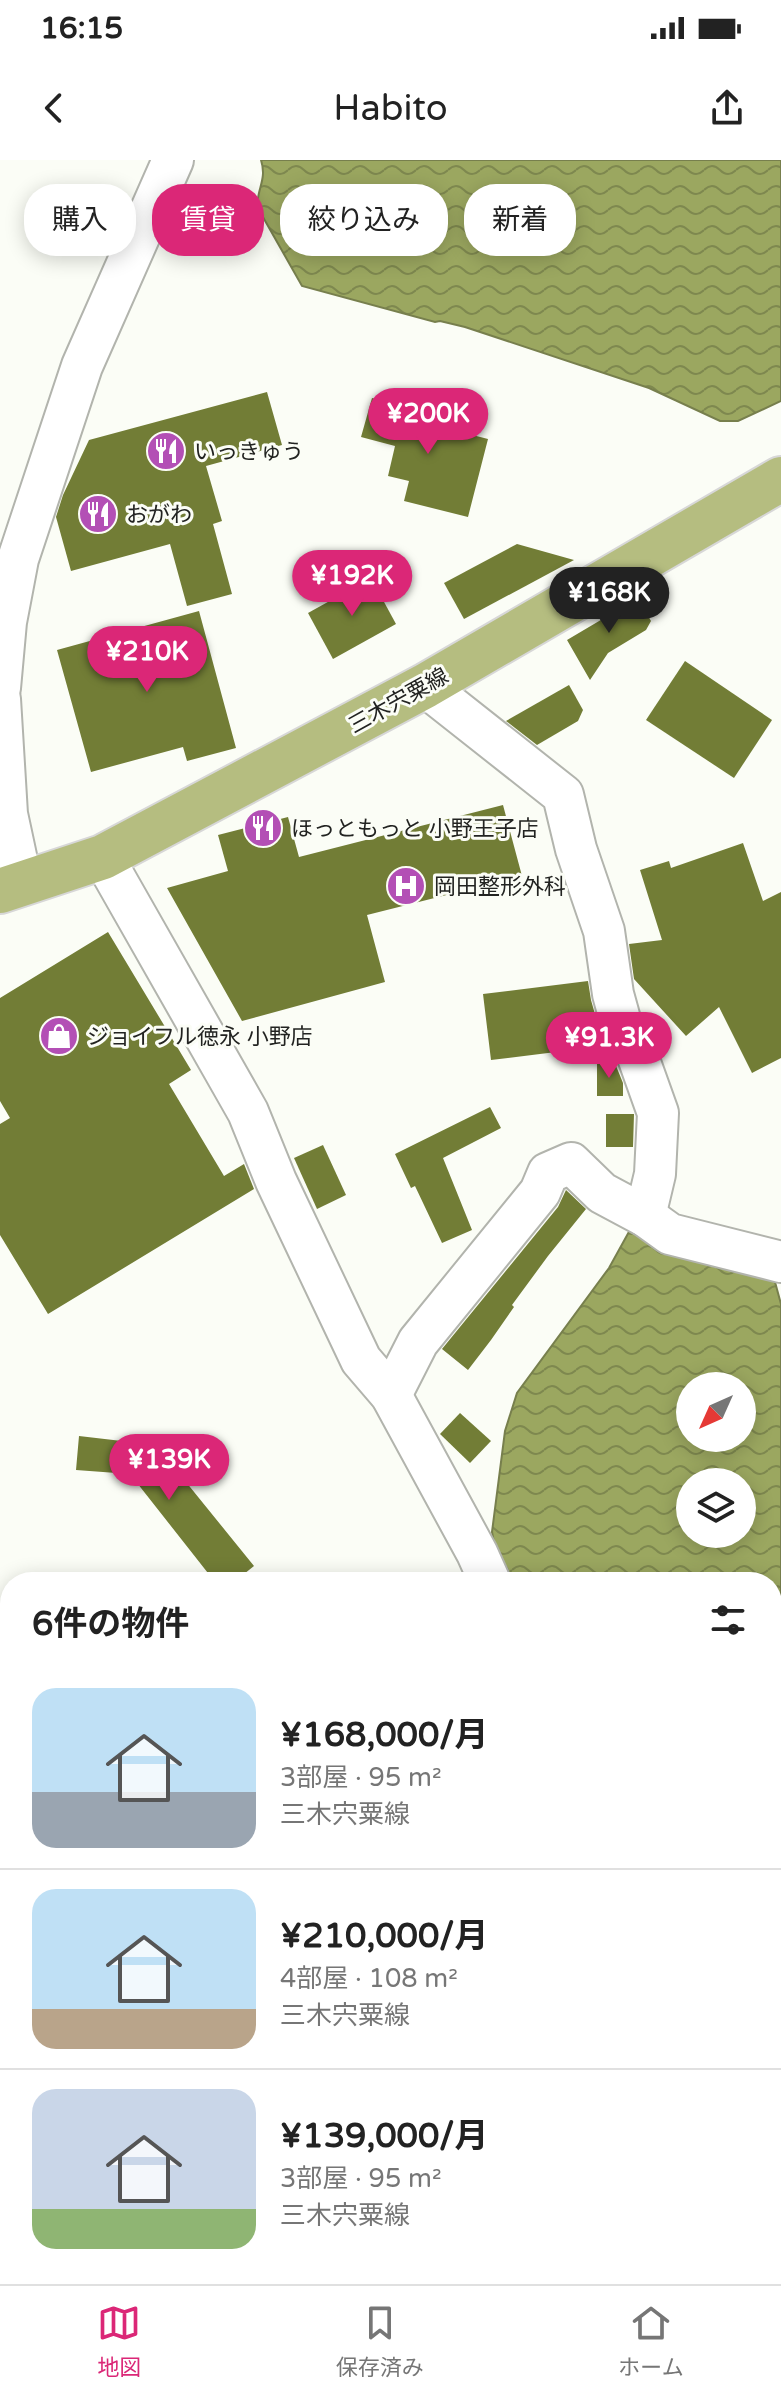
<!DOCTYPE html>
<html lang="ja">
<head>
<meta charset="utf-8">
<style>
	body { margin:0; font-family:"Varela Round","Noto Sans JP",sans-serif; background:#f2f2f2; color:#222; height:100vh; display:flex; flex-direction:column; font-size:30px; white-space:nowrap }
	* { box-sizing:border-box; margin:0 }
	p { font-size:26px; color:#767676 }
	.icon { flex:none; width:44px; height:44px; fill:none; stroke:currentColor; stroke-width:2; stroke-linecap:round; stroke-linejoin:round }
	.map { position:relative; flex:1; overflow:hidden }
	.panel { position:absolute; left:0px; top:1412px; width:782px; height:712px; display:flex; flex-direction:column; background:#fff; border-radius:32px 32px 0 0; box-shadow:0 4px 20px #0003 }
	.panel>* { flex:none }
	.hud { position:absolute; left:24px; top:24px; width:734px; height:72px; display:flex; gap:16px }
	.needle { width:52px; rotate:225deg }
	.fabs { position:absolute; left:676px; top:1212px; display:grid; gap:16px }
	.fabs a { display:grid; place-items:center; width:80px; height:80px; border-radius:50%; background:#fff; box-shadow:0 4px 20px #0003; font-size:40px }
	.price { position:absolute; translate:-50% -68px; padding:0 18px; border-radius:28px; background:#db2777; color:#fff; font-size:26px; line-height:52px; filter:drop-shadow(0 2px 4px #0008) }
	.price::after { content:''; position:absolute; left:50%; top:48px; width:24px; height:18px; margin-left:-12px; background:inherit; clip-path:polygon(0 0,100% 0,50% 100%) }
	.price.selected { background:#222; color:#fff }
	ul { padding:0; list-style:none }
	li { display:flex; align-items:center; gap:24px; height:200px; padding:0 32px }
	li+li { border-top:2px solid #e0e0e0 }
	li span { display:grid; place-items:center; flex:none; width:224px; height:160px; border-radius:24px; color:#555 }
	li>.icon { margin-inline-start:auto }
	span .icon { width:96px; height:96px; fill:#fffc; stroke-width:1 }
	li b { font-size:34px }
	h2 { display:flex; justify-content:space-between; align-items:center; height:96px; padding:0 32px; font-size:34px }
	.pill { padding:0 28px; border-radius:32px; background:#fff; box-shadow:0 4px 20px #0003; font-size:28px; line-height:72px }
	.pill.selected { background:#db2777; color:#fff }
	.status { display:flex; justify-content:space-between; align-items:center; height:56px; padding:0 40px; background:#fff; direction:ltr }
	.status svg { height:22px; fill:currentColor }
	header { display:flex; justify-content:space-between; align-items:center; height:104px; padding:0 32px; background:#fff; font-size:36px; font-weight:600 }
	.dock { display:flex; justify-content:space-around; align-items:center; height:112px; border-top:2px solid #e0e0e0; background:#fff; font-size:22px; color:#767676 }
	.dock a { display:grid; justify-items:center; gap:4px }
	.dock .selected { color:#db2777 }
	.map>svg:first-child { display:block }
	.forest { fill:url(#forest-firs) }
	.water { fill:url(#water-waves); stroke:#777f4d; stroke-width:2; fill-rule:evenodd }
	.building { fill:#727d36 }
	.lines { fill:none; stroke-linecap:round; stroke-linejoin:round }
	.minor-casing { stroke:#b2b4ad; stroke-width:44 }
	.major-casing { stroke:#d7d7d7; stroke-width:48 }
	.minor { stroke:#fff; stroke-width:40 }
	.major { stroke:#b5bd80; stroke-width:44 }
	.labels { text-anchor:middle; stroke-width:6; stroke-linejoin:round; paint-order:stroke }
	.poi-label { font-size:22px; fill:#222321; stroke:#fbfdf6; text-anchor:start }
	.street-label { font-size:22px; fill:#222321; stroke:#fbfdf6 }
</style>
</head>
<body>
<div class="status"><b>16:15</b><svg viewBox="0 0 49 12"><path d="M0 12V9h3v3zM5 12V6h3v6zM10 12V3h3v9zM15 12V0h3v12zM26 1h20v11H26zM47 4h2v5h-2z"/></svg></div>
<header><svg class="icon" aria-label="back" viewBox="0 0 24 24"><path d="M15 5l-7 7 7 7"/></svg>Habito<svg class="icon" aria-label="share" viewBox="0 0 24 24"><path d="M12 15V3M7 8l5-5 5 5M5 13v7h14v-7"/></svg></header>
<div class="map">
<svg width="781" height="2124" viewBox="0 0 781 2124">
	<defs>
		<pattern id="forest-firs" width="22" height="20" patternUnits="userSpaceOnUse" patternTransform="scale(2)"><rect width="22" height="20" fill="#d9e6a5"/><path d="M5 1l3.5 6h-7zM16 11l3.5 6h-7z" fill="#bac58e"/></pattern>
		<pattern id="water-waves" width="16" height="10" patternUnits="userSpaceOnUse" patternTransform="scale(2)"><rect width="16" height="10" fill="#9ba760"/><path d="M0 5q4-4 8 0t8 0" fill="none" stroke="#7e884f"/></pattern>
	</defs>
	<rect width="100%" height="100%" fill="#fbfdf6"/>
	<!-- forest -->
	<g class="forest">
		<path d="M 0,1800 L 10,1803 L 10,1935 L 0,1935 Z"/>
		<path d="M 772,1885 L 781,1890 L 781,2025 L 772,2027 Z"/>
	</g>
	<!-- water -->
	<g class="water">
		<path d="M 261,0 L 781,0 L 781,241 L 738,261 L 720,261 L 649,228 L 465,167 L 440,161 L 435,162 L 302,126 L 259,50 C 254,31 268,22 261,0 Z"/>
		<path d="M 630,1070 L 765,1112 L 775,1122 L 781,1144 L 781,1494 L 772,1500 L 772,1422 L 512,1422 L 507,1408 L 497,1398 L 492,1372 L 505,1271 L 517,1233 L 609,1108 ZM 690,1226 L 742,1226 L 742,1278 L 690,1278 ZM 690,1322 L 742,1322 L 742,1374 L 690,1374 Z"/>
	</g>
	<!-- building -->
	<g class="building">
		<path d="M 267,232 L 282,285 L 206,306 L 222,361 L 213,364 L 232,434 L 187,446 L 170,384 L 71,411 L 56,357 L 63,335 L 89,280 Z"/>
		<path d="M 372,238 L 456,260 L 453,270 L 488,279 L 468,357 L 404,341 L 409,321 L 388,316 L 395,286 L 361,277 Z"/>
		<path d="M 517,384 L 574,400 L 464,459 L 444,423 Z"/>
		<path d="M 371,418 L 396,464 L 333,499 L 308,453 Z"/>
		<path d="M 638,438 L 651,461 L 646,470 L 608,493 L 590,520 L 567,480 Z"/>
		<path d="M 199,451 L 236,588 L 187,601 L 183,587 L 91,612 L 57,490 Z"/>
		<path d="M 685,501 L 772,560 L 734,618 L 646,560 Z"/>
		<path d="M 569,525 L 583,550 L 578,561 L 537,585 L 506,561 Z"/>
		<path d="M 503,645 L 522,716 L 367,755 L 385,822 L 242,861 L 167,728 L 228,711 L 218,675 L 288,657 L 299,697 Z"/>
		<path d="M 743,683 L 763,741 L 781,732 L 781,898 L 752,913 L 719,847 L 686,876 L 634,819 L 629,784 L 662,780 L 640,710 L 669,701 L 671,708 Z"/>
		<path d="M 108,772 L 191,910 L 169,924 L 224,1016 L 244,1004 L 254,1029 L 48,1154 L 0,1075 L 0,964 L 10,958 L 0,941 L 0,838 Z"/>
		<path d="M 588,821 L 591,840 L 604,886 L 491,900 L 483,834 Z"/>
		<path d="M 597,901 L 614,901 L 623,923 L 623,936 L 597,936 Z"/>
		<path d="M 490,947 L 501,968 L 443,998 L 472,1070 L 442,1083 L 415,1026 L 411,1028 L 395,994 Z"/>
		<path d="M 606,954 L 634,954 L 633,987 L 606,987 Z"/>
		<path d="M 323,985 L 346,1035 L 317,1049 L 294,998 Z"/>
		<path d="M 566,1030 L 586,1049 L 548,1096 L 512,1145 L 514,1147 L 491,1180 L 468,1210 L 442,1189 L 558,1047 Z"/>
		<path d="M 460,1253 L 491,1281 L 470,1303 L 440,1274 Z"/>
		<path d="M 79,1276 L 156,1285 L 254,1406 L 234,1422 L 215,1422 L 130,1314 L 76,1310 Z"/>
	</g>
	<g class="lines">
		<defs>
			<g id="minor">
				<path d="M 425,526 L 563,635 L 576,689 L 604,771 L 613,834 L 621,863 L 638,897 L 658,953 L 655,1014 L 645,1056"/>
				<path d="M 0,528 L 6,462 L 18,399 L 82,206 L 173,0"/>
				<path d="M 0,539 L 7,654 L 22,724"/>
				<path d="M 103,697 L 248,952 L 276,1021 L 361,1200 L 391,1235 L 477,1393 L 490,1422"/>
				<path d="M 391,1235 L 418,1182 L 540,1032 L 548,1013 L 571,1003 L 602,1033 L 645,1056 L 670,1074 L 781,1102"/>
				<path d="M 0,1655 L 10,1633"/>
				<path d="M 772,1800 L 781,1811"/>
			</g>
			<g id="major">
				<path d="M 0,731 L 103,697 L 425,526 L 781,319"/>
				<path d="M 0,1554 L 10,1565"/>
				<path d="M 483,2114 L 491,2124"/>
			</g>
		</defs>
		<!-- minor casing -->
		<use href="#minor" class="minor-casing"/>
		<!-- major casing -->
		<use href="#major" class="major-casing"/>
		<!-- minor -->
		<use href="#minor" class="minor"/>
		<!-- major -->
		<use href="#major" class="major"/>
	</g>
	<!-- icons -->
	<defs>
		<symbol id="restaurant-disc" viewBox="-11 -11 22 22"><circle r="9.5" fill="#b34fb5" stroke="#fbfdf6"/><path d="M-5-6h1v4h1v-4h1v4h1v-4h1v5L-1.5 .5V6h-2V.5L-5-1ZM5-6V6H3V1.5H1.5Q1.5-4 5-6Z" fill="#fff"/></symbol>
		<symbol id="hospital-disc" viewBox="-11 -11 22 22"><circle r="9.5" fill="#b34fb5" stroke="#fbfdf6"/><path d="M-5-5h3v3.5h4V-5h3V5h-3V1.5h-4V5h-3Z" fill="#fff"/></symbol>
		<symbol id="shop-disc" viewBox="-11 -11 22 22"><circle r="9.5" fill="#b34fb5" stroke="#fbfdf6"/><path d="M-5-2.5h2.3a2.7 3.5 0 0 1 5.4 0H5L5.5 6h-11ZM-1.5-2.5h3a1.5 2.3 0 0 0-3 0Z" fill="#fff"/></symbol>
	</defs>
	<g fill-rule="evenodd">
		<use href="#restaurant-disc" x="144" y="269" width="44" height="44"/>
		<use href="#restaurant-disc" x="76" y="332" width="44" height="44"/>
		<use href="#restaurant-disc" x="241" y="646" width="44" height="44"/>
		<use href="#hospital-disc" x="384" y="704" width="44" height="44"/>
		<use href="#shop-disc" x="37" y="854" width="44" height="44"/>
	</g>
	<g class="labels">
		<!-- poi labels -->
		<g class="poi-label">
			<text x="194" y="299">いっきゅう</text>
			<text x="126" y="362">おがわ</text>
			<text x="291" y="676">ほっともっと 小野王子店</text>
			<text x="434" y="734">岡田整形外科</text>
			<text x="87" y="884">ジョイフル徳永 小野店</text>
		</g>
		<!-- street labels -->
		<g class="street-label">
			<text transform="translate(398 540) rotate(-29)" y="8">三木宍粟線</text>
		</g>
	</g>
</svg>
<div class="fabs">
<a><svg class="needle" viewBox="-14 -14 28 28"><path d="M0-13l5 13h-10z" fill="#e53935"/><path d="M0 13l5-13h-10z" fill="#767676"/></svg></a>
<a><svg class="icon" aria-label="layers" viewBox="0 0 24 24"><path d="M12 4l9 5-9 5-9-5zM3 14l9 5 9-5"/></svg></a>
</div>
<b class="price" style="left:428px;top:296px">¥200K</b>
<b class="price" style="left:352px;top:458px">¥192K</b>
<b class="price selected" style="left:609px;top:475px">¥168K</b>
<b class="price" style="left:147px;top:534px">¥210K</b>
<b class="price" style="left:609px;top:920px">¥91.3K</b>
<b class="price" style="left:169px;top:1342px">¥139K</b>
<div class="hud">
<a class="pill">購入</a>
<a class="pill selected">賃貸</a>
<a class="pill">絞り込み</a>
<a class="pill">新着</a>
</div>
<section class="panel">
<h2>6件の物件<svg class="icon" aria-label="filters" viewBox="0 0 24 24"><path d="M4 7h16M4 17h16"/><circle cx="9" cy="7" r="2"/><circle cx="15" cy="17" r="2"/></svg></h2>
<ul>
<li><span style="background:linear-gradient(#bfe0f5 65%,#9aa5b1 0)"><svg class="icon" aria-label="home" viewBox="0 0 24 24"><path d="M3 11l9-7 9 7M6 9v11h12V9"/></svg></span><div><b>¥168,000/月</b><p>3部屋 · 95 m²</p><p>三木宍粟線</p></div></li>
<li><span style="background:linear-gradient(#bfe0f5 75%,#b9a48a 0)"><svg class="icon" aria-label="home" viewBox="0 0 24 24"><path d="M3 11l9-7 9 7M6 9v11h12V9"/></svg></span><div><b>¥210,000/月</b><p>4部屋 · 108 m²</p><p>三木宍粟線</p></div></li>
<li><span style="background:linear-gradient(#c9d6e8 75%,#8fb573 0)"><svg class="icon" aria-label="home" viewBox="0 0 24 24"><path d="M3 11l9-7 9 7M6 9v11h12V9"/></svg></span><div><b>¥139,000/月</b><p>3部屋 · 95 m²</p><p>三木宍粟線</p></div></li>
</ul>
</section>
</div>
<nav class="dock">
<a class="selected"><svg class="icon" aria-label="map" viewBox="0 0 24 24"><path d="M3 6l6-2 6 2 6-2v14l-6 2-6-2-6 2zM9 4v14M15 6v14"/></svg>地図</a>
<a><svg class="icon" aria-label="saved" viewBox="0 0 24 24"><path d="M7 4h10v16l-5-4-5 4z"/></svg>保存済み</a>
<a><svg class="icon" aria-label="home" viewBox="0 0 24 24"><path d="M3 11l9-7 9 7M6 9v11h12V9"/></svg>ホーム</a>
</nav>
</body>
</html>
